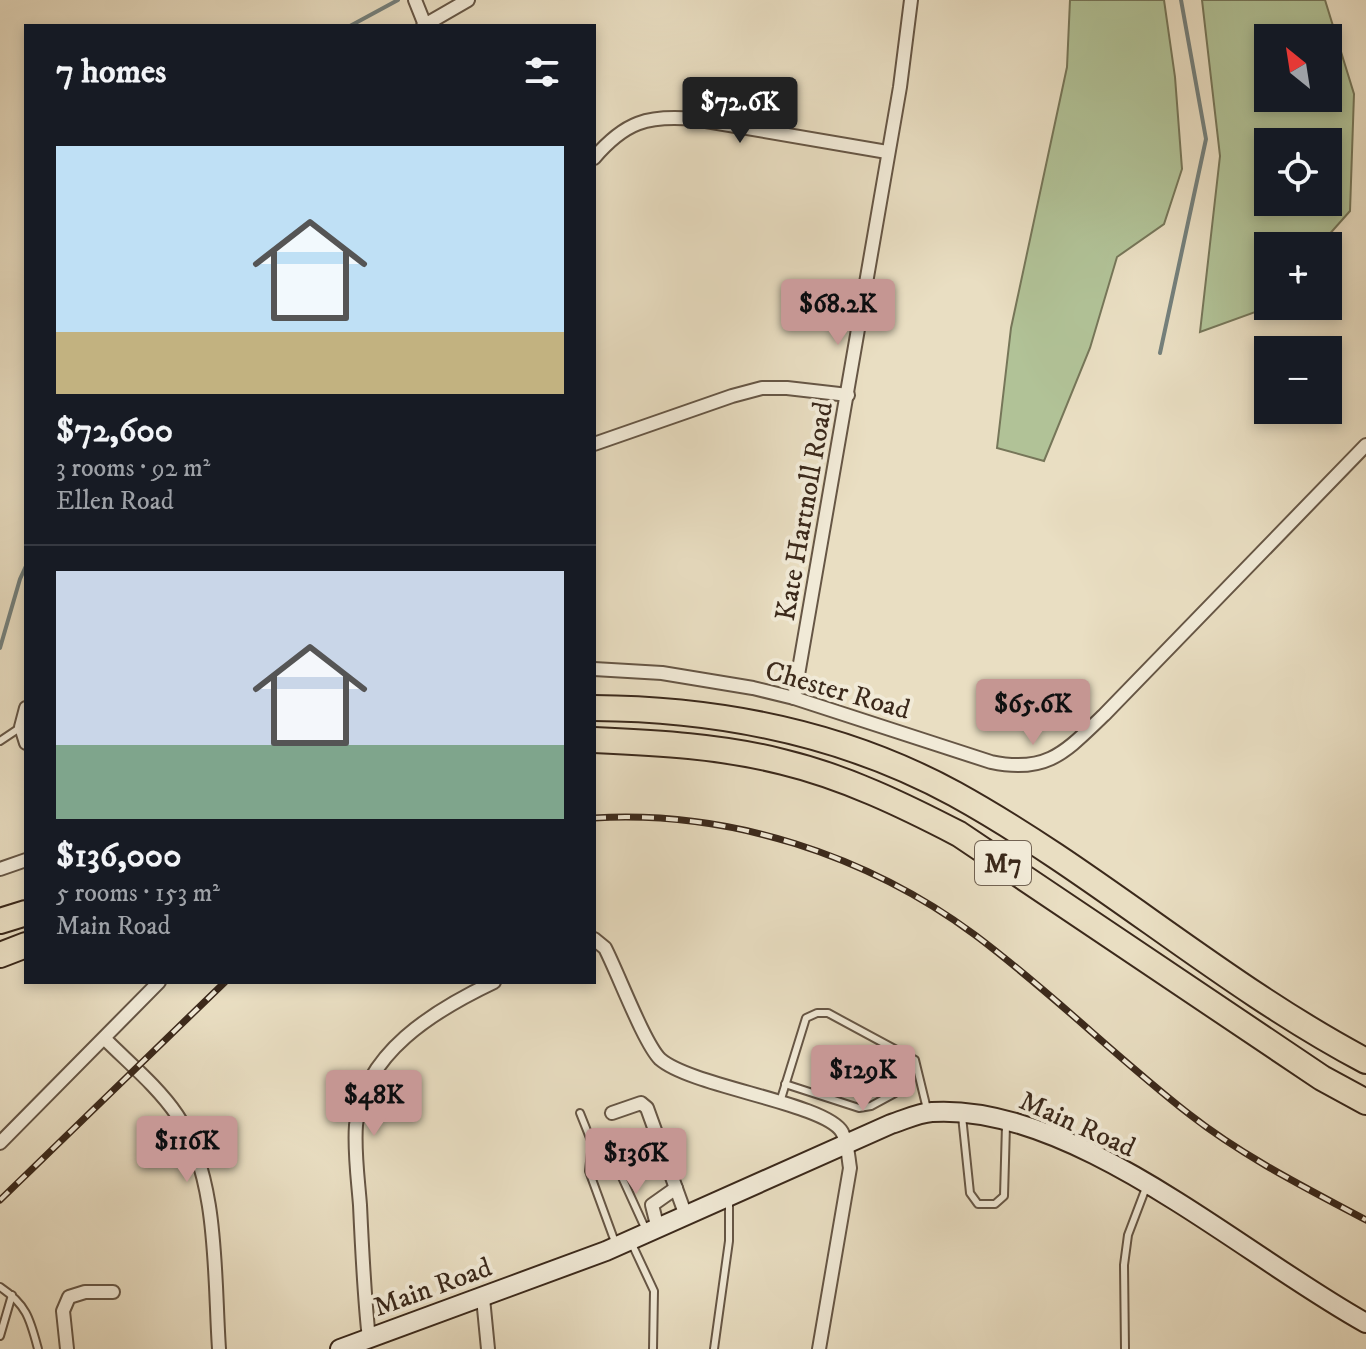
<!DOCTYPE html>
<html lang="en">
<head>
<meta charset="utf-8">
<style>
	body { margin:0; font-family:"IM FELL DW Pica",serif; background:#20242c; color:#f1f3f6; height:100vh; display:flex; flex-direction:column; font-size:30px; white-space:nowrap }
	* { box-sizing:border-box; margin:0 }
	p { font-size:26px; color:#9ea1a6 }
	.icon { flex:none; width:44px; height:44px; fill:none; stroke:currentColor; stroke-width:2; stroke-linecap:round; stroke-linejoin:round }
	.map { position:relative; flex:1; overflow:hidden }
	.drawer { position:absolute; left:24px; top:24px; width:572px; height:960px; display:flex; flex-direction:column; background:#171b24; border-radius:0px; box-shadow:0 4px 12px #0003 }
	.drawer>* { flex:none }
	.needle { width:52px; rotate:330deg }
	.fabs { position:absolute; left:1254px; top:24px; display:grid; gap:16px }
	.fabs a { display:grid; place-items:center; width:88px; height:88px; border-radius:0px; background:#171b24; box-shadow:0 4px 12px #0003; font-size:40px }
	.price { position:absolute; translate:-50% -68px; padding:0 18px; border-radius:8px; background:#c59692; color:#111; font-size:26px; line-height:52px; filter:drop-shadow(0 2px 4px #0008) }
	.price::after { content:''; position:absolute; left:50%; top:48px; width:24px; height:18px; margin-left:-12px; background:inherit; clip-path:polygon(0 0,100% 0,50% 100%) }
	.price.current { background:#222; color:#fff }
	ul { padding:0; list-style:none }
	li { display:grid; align-content:center; gap:16px; height:424px; padding:0 32px }
	li+li { border-top:2px solid #363941 }
	li span { display:grid; place-items:center; height:248px; border-radius:0px; color:#555 }
	li>.icon { margin-inline-start:auto }
	span .icon { width:144px; height:144px; fill:#fffc; stroke-width:1 }
	li b { font-size:34px }
	h2 { display:flex; justify-content:space-between; align-items:center; height:96px; padding:0 32px; font-size:34px }
	.map>svg:first-child { display:block }
	.green { fill:#b1c297; stroke:#767659; stroke-width:2; fill-rule:evenodd }
	.lines { fill:none; stroke-linecap:round; stroke-linejoin:round }
	.stream { stroke:#74807c; stroke-width:4 }
	.lane-casing { stroke:#665645; stroke-width:10 }
	.street-casing { stroke:#665645; stroke-width:16 }
	.secondary-casing { stroke:#3b291b; stroke-width:22 }
	.highway-casing { stroke:#3b291b; stroke-width:28 }
	.lane { stroke:#f1ead7; stroke-width:6 }
	.street { stroke:#f1ead7; stroke-width:12 }
	.secondary { stroke:#f1ead7; stroke-width:18 }
	.highway { stroke:#e9dec2; stroke-width:24 }
	.rail-casing { stroke:#3b291b; stroke-width:7 }
	.rail { stroke:#f1ead7; stroke-width:4; stroke-dasharray:12; stroke-linecap:butt }
	.labels { text-anchor:middle; stroke-width:8; stroke-linejoin:round; paint-order:stroke }
	.shield { fill:#f1ead7; stroke:#726353; stroke-width:2 }
	.shield-label { font-size:26px; font-weight:bold; fill:#3b291b }
	.street-label { font-size:28px; fill:#3b291b; stroke:#f1ead7 }
</style>
</head>
<body>
<div class="map">
<svg width="1366" height="1349" viewBox="0 0 1366 1349">
	<rect width="100%" height="100%" fill="#e9dec2"/>
	<filter id="stains"><feTurbulence type="fractalNoise" baseFrequency=".0025" numOctaves="4"/><feColorMatrix values="0 0 0 0 .2 0 0 0 0 .09 0 0 0 0 .02 0 0 0 .5 -.17"/></filter>
	<radialGradient id="worn" r=".72"><stop offset=".6" stop-color="#630" stop-opacity="0"/><stop offset="1" stop-color="#630" stop-opacity=".3"/></radialGradient>
	<!-- green -->
	<g class="green">
		<path d="M 1070,0 L 1164,0 L 1175,77 L 1182,169 L 1164,224 L 1117,257 L 1090,348 L 1044,461 L 997,448 L 1011,328 L 1067,67 Z"/>
		<path d="M 1202,0 L 1325,0 L 1354,94 L 1350,211 L 1319,246 L 1268,246 L 1268,303 L 1261,310 L 1200,332 L 1220,156 ZM 1268,38 L 1328,38 L 1328,98 L 1268,98 ZM 1268,142 L 1328,142 L 1328,202 L 1268,202 Z"/>
	</g>
	<g class="lines">
		<!-- stream -->
		<g class="stream">
			<path d="M 350,26 L 398,0"/>
			<path d="M 1160,353 L 1206,139 L 1181,0"/>
			<path d="M 0,648 L 20,579 L 26,566"/>
		</g>
		<defs>
			<g id="lane">
				<path d="M 0,741 L 21,727"/>
				<path d="M 785,1084 L 859,1108 L 871,1106 L 895,1093 L 908,1054"/>
				<path d="M 780,1102 L 806,1018 L 817,1013 L 828,1013 L 915,1060 L 927,1109"/>
				<path d="M 580,1113 L 592,1143 L 615,1162 L 646,1230"/>
				<path d="M 962,1116 L 970,1193 L 978,1204 L 995,1204 L 1004,1196 L 1006,1125"/>
				<path d="M 592,1143 L 589,1171 L 615,1242"/>
				<path d="M 632,1244 L 654,1291 L 653,1349"/>
				<path d="M 0,1287 C 27,1305 30,1319 38,1349"/>
				<path d="M 0,1336 L 12,1295"/>
				<path d="M 714,1349 L 729,1241 L 729,1201"/>
				<path d="M 1125,1349 L 1124,1265 L 1128,1235 L 1147,1185"/>
			</g>
			<g id="street">
				<path d="M 415,0 L 425,25"/>
				<path d="M 423,26 L 468,0"/>
				<path d="M 594,158 C 625,122 647,115 694,119 L 887,152"/>
				<path d="M 594,444 L 732,396 L 762,388 L 787,388 L 848,395"/>
				<path d="M 594,669 L 662,673 L 753,688 L 794,698 L 991,762 C 1048,774 1066,751 1104,715 L 1366,445"/>
				<path d="M 794,698 L 900,87 L 911,0"/>
				<path d="M 26,708 L 21,727 L 26,743"/>
				<path d="M 0,869 L 26,860"/>
				<path d="M 594,939 L 605,948 C 618,973 644,1043 660,1059 C 692,1087 825,1103 842,1132 C 848,1143 848,1156 850,1168 L 819,1349"/>
				<path d="M 105,1039 C 129,1063 158,1087 177,1115 C 219,1177 214,1276 219,1349"/>
				<path d="M 612,1113 L 641,1103 L 647,1108 L 686,1216"/>
				<path d="M 0,1143 L 159,982"/>
				<path d="M 658,1229 L 652,1205 L 676,1188"/>
				<path d="M 483,1298 L 488,1349"/>
				<path d="M 369,1339 C 364,1294 362,1249 360,1205 C 358,1179 354,1151 356,1125 C 363,1053 435,1010 494,982"/>
				<path d="M 67,1349 L 63,1311 L 69,1297 L 85,1292 L 113,1292"/>
			</g>
			<path id="secondary" d="M 340,1349 L 606,1251 L 891,1124 C 904,1120 918,1113 932,1112 C 1074,1103 1244,1256 1366,1323"/>
			<g id="highway">
				<path d="M 594,708 C 721,709 843,733 955,794 C 1098,873 1222,985 1366,1061"/>
				<path d="M 594,740 C 658,743 721,746 783,762 C 845,777 903,805 959,834 L 1322,1078 L 1366,1102"/>
				<path d="M 0,921 L 26,913"/>
				<path d="M 0,955 L 26,945"/>
			</g>
		</defs>
		<!-- lane casing -->
		<use href="#lane" class="lane-casing"/>
		<!-- street casing -->
		<use href="#street" class="street-casing"/>
		<!-- secondary casing -->
		<use href="#secondary" class="secondary-casing"/>
		<!-- highway casing -->
		<use href="#highway" class="highway-casing"/>
		<!-- lane -->
		<use href="#lane" class="lane"/>
		<!-- street -->
		<use href="#street" class="street"/>
		<!-- secondary -->
		<use href="#secondary" class="secondary"/>
		<!-- highway -->
		<use href="#highway" class="highway"/>
		<defs>
			<g id="rail">
				<path d="M 594,818 C 729,810 867,855 975,935 C 1050,991 1116,1057 1189,1114 C 1244,1157 1306,1188 1366,1220"/>
				<path d="M 0,1200 L 225,982"/>
			</g>
		</defs>
		<!-- rail casing -->
		<use href="#rail" class="rail-casing"/>
		<!-- rail -->
		<use href="#rail" class="rail"/>
	</g>
	<g class="labels">
		<!-- shield labels -->
		<rect class="shield" x="975" y="841" width="56" height="44" rx="6"/>
		<g class="shield-label">
			<text x="1003" y="872">M7</text>
		</g>
		<!-- street labels -->
		<g class="street-label">
			<text transform="translate(803 511) rotate(-80)" y="10">Kate Hartnoll Road</text>
			<text transform="translate(838 689) rotate(16)" y="10">Chester Road</text>
			<text transform="translate(1078 1123) rotate(24)" y="10">Main Road</text>
			<text transform="translate(432 1286) rotate(-20)" y="10">Main Road</text>
		</g>
	</g>
	<rect width="100%" height="100%" filter="url(#stains)"/>
	<rect width="100%" height="100%" fill="url(#worn)"/>
</svg>
<div class="fabs">
<a><svg class="needle" viewBox="-14 -14 28 28"><path d="M0-13l5 13h-10z" fill="#e53935"/><path d="M0 13l5-13h-10z" fill="#9ea1a6"/></svg></a>
<a><svg class="icon" aria-label="locate" viewBox="0 0 24 24"><circle cx="12" cy="12" r="6"/><path d="M12 2v4M12 18v4M2 12h4M18 12h4"/></svg></a>
<a>+</a>
<a>−</a>
</div>
<b class="price current" style="left:740px;top:145px">$72.6K</b>
<b class="price" style="left:838px;top:347px">$68.2K</b>
<b class="price" style="left:1033px;top:747px">$65.6K</b>
<b class="price" style="left:863px;top:1113px">$129K</b>
<b class="price" style="left:374px;top:1138px">$48K</b>
<b class="price" style="left:187px;top:1184px">$116K</b>
<b class="price" style="left:636px;top:1196px">$136K</b>
<section class="drawer">
<h2>7 homes<svg class="icon" aria-label="filters" viewBox="0 0 24 24"><path d="M4 7h16M4 17h16"/><circle cx="9" cy="7" r="2"/><circle cx="15" cy="17" r="2"/></svg></h2>
<ul>
<li><span style="background:linear-gradient(#bfe0f5 75%,#c2b280 0)"><svg class="icon" aria-label="home" viewBox="0 0 24 24"><path d="M3 11l9-7 9 7M6 9v11h12V9"/></svg></span><div><b>$72,600</b><p>3 rooms · 92 m²</p><p>Ellen Road</p></div></li>
<li><span style="background:linear-gradient(#c9d6e8 70%,#7fa58c 0)"><svg class="icon" aria-label="home" viewBox="0 0 24 24"><path d="M3 11l9-7 9 7M6 9v11h12V9"/></svg></span><div><b>$136,000</b><p>5 rooms · 153 m²</p><p>Main Road</p></div></li>
</ul>
</section>
</div>
</body>
</html>
